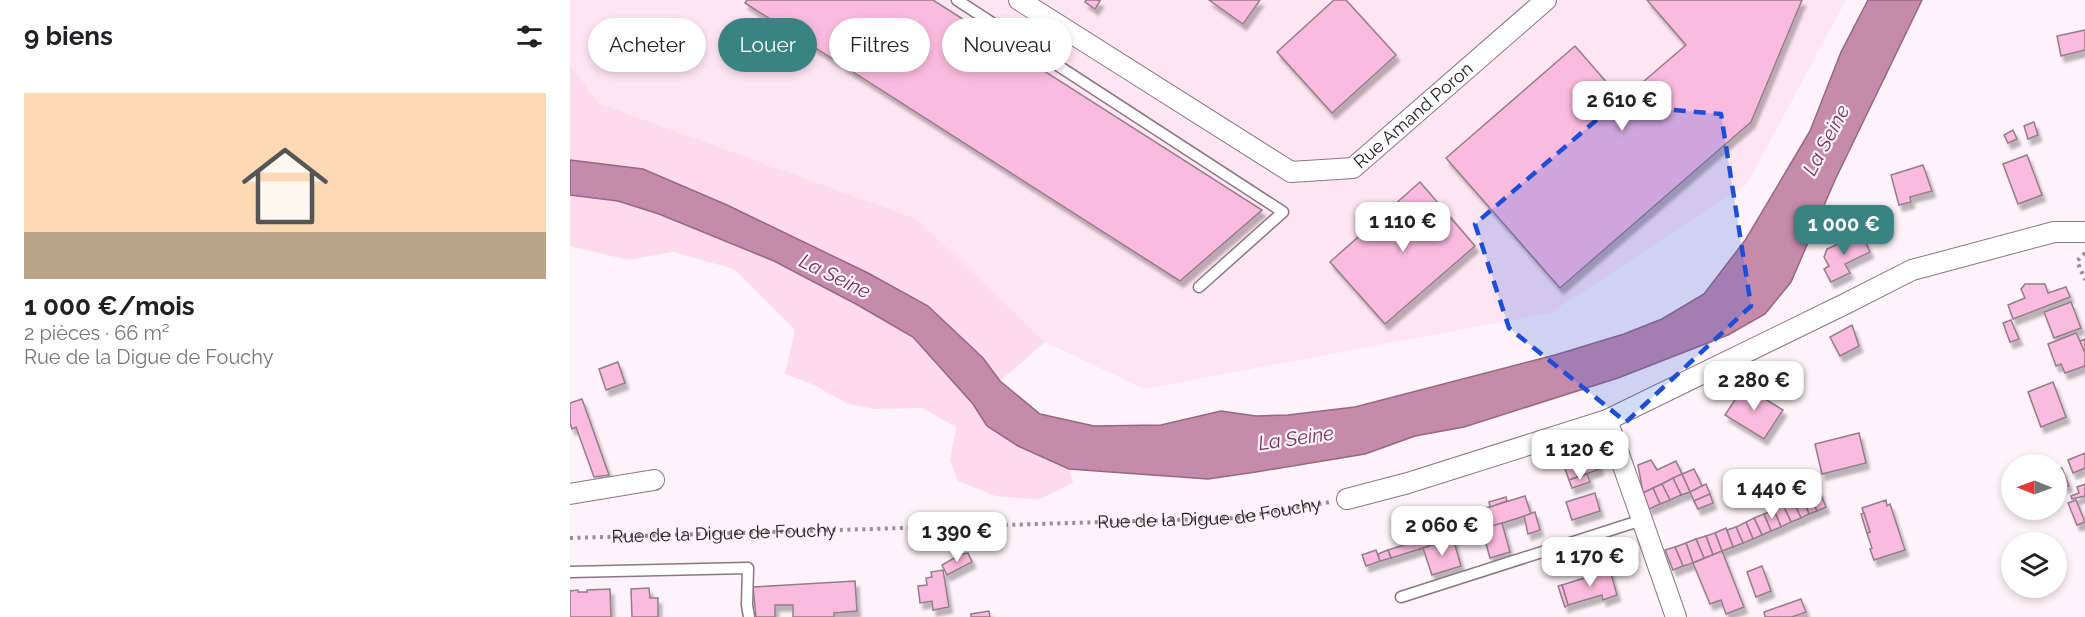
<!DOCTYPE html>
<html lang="fr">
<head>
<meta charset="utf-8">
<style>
	body { margin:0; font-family:Raleway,sans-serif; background:#f2f2f2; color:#202124; height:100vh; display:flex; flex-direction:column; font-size:22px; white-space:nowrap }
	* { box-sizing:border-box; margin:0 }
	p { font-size:20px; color:#757577 }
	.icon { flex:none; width:33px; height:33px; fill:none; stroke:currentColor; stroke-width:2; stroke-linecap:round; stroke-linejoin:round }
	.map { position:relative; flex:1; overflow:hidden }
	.panel { display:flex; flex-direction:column; background:#fff; width:570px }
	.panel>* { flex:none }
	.hud { position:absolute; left:18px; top:18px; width:570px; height:54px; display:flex; gap:12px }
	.needle { width:39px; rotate:271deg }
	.tools { position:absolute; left:1431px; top:454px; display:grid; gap:12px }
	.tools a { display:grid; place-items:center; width:66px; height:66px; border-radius:50%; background:#fff; box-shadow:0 3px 9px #0003; font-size:30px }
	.price { position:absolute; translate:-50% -51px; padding:0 14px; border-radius:12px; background:#fff; color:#222; font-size:20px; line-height:39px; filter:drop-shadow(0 2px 3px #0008) }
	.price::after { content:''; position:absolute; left:50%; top:36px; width:18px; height:14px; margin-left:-9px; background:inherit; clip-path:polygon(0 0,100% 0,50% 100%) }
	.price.on { background:#3a8383; color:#fff }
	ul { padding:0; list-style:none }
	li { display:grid; align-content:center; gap:12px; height:318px; padding:0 24px }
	li span { display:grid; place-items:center; height:186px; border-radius:0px; color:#555 }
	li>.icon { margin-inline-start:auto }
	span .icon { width:108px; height:108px; fill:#fffc; stroke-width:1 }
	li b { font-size:26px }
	h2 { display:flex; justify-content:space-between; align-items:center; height:72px; padding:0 24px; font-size:26px }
	.tag { padding:0 21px; border-radius:27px; background:#fff; box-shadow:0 3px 9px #0003; font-size:21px; line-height:54px }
	.tag.on { background:#3a8383; color:#fff }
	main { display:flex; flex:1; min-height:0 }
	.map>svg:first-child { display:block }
	.built { fill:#ffe5f2 }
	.green { fill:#fddbec }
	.water { fill:#c68aab; stroke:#956881; stroke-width:1.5 }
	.building { fill:#fbbbde; stroke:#927d88; stroke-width:1.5; filter:url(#shadow) }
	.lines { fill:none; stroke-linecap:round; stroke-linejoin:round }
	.service-casing { stroke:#8b7681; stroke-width:13 }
	.minor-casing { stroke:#8b7681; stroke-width:22 }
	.path { stroke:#988f94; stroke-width:4; stroke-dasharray:3 4.5; stroke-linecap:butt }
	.service { stroke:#fff; stroke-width:10 }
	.minor { stroke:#fff; stroke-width:20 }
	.marked { fill:#1d4ed8; fill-opacity:0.2; stroke:#1d4ed8; stroke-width:4.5; stroke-dasharray:12 8; stroke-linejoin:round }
	.labels { text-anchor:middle; stroke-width:4.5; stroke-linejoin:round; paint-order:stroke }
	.street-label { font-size:18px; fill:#231a1f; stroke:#fdf3f8 }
	.water-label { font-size:20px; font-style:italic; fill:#762e5a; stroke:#fdf3f8 }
</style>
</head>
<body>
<main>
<section class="panel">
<h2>9 biens<svg class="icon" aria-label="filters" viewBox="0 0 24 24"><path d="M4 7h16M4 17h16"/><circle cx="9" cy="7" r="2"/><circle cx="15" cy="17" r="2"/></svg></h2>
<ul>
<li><span style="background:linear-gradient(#ffd9b3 75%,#b9a48a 0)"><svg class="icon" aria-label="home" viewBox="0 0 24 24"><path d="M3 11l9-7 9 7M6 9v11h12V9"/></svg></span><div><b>1 000 €/mois</b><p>2 pièces · 66 m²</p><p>Rue de la Digue de Fouchy</p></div></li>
</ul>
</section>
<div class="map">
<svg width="1515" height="617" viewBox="0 0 1515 617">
	<defs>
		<filter id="shadow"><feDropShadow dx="3.5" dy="6" stdDeviation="1.5" flood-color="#0004"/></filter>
	</defs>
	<rect width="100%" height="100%" fill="#fdf3f8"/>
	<!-- built -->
	<path class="built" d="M 0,0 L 1276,0 L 1177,184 L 980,313 L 574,389 L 475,342 L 347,219 L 28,103 L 0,64 Z"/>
	<!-- green -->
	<g class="green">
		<path d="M 0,64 L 28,103 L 347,219 L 475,342 L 430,381 L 410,355 L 358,306 L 298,273 L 157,205 L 73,169 L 0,160 Z"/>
		<path d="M 0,195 L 48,201 L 96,217 L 204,261 L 286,304 L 343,337 L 403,404 L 417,426 L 448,446 L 499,469 L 503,483 L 468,500 L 426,496 L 388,481 L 380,460 L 386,427 L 352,408 L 304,409 L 276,403 L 244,385 L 215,374 L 225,330 L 164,269 L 103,252 L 58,260 L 0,246 Z"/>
	</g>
	<!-- water -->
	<path class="water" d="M 1298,0 L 1352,0 L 1265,180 L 1221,282 L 1195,314 L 1158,335 L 1048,378 L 894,427 L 845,436 L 795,454 L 686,472 L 638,479 L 499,469 L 448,446 L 417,426 L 403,404 L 343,337 L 286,304 L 204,261 L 89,214 L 48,201 L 0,195 L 0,160 L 73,169 L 157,205 L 298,273 L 358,306 L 413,358 L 430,381 L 470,414 L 524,426 L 591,425 L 651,411 L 686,416 L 718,415 L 785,407 L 985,355 L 1054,334 L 1092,319 L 1134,294 L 1176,239 L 1240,131 L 1271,52 Z"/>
	<!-- building -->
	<g class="building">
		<path d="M 177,0 L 363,0 L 692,210 L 610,281 L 175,3 Z"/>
		<path d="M 516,0 L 527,0 L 530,1 L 525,9 L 515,2 Z"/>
		<path d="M 639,0 L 690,0 L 673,24 Z"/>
		<path d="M 764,0 L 776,0 L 826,55 L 762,113 L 707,52 Z"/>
		<path d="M 1077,0 L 1232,0 L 1181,122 L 990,288 L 876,158 L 1005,46 L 1052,100 L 1116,45 Z"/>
		<path d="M 1515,30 L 1515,50 L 1491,56 L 1487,36 Z"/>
		<path d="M 1464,122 L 1468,135 L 1458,139 L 1454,126 Z"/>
		<path d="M 1443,130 L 1447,139 L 1438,143 L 1434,135 Z"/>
		<path d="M 1457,155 L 1472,195 L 1448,204 L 1433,164 Z"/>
		<path d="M 1353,165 L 1362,191 L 1340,197 L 1341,202 L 1329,205 L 1321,175 Z"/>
		<path d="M 850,182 L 905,246 L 815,324 L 760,262 Z"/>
		<path d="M 1291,233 L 1300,252 L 1275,264 L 1280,273 L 1261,282 L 1254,269 L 1259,266 L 1254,257 L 1257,249 Z"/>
		<path d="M 1455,284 L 1475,284 L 1478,293 L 1496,287 L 1500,297 L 1443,319 L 1438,305 L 1455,298 L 1451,289 Z"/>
		<path d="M 1501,302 L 1511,328 L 1484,338 L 1474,312 Z"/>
		<path d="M 1441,320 L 1449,339 L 1440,342 L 1433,323 Z"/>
		<path d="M 1282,325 L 1289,346 L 1270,356 L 1260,337 Z"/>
		<path d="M 1506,333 L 1515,351 L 1515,366 L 1495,373 L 1491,364 L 1486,366 L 1478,344 Z"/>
		<path d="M 1515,339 L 1515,351 L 1514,351 L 1510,341 Z"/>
		<path d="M 48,362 L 55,383 L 36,390 L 29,369 Z"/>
		<path d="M 1483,382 L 1496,417 L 1471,427 L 1458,392 Z"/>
		<path d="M 1174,386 L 1213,410 L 1194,439 L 1155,415 Z"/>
		<path d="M 12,399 L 39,475 L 24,477 L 6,427 L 2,429 L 0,423 L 0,403 Z"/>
		<path d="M 1289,433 L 1296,463 L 1252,474 L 1245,444 Z"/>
		<path d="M 1021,441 L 1030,469 L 999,480 L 989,452 Z"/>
		<path d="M 1515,453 L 1515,468 L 1503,473 L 1498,460 Z"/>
		<path d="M 1081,460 L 1087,470 L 1106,461 L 1112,474 L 1073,493 L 1068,465 Z"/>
		<path d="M 1492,468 L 1499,486 L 1495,487 L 1488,469 Z"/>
		<path d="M 1124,469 L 1132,486 L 1120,492 L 1112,474 Z"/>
		<path d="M 1017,474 L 1020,482 L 1002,488 L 999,480 Z"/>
		<path d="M 1112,474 L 1120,492 L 1111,495 L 1103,478 Z"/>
		<path d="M 1103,478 L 1111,495 L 1100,500 L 1092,484 Z"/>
		<path d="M 1092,484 L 1100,500 L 1090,504 L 1083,488 Z"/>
		<path d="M 1136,484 L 1140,494 L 1124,501 L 1120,492 Z"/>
		<path d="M 1515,484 L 1515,496 L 1502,499 L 1501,496 L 1509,493 L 1507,487 Z"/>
		<path d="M 1083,488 L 1090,504 L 1079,509 L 1073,493 Z"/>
		<path d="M 1249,490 L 1256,507 L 1247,511 L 1239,494 Z"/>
		<path d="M 1025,493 L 1030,511 L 1002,520 L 996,502 Z"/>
		<path d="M 1140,494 L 1143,503 L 1128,509 L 1124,501 Z"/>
		<path d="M 1239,494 L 1247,511 L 1239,514 L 1232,497 Z"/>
		<path d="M 955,496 L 961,514 L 879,540 L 873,521 Z"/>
		<path d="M 936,497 L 937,501 L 920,507 L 919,502 Z"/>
		<path d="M 1232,497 L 1239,514 L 1231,518 L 1223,501 Z"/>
		<path d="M 1316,500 L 1317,506 L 1320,504 L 1335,550 L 1304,560 L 1300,549 L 1302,548 L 1297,533 L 1300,532 L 1292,508 Z"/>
		<path d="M 1506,500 L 1515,522 L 1507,525 L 1498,503 Z"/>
		<path d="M 1223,501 L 1231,518 L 1221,522 L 1213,505 Z"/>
		<path d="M 1213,505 L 1221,522 L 1211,527 L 1204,510 Z"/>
		<path d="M 1204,510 L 1211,527 L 1201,531 L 1194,514 Z"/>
		<path d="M 898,511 L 899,514 L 873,521 L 873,519 Z"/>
		<path d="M 965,512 L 970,530 L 958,534 L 954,516 Z"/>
		<path d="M 1294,513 L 1300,532 L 1297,533 L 1291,514 Z"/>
		<path d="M 1194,514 L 1201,531 L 1192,535 L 1184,518 Z"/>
		<path d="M 872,516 L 879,540 L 821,558 L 818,550 L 834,545 L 831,535 L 853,528 L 851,523 Z"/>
		<path d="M 1184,518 L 1192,535 L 1183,539 L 1176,522 Z"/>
		<path d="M 1176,522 L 1183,539 L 1173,543 L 1166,527 Z"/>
		<path d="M 932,523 L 940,552 L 920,558 L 912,529 Z"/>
		<path d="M 1166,527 L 1173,543 L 1163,547 L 1157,530 Z"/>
		<path d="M 1156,528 L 1163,547 L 1152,551 L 1145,533 Z"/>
		<path d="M 1145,533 L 1152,551 L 1143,555 L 1136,536 Z"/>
		<path d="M 1136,536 L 1143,555 L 1134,558 L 1126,539 Z"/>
		<path d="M 883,538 L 891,566 L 862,575 L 853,548 Z"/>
		<path d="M 1126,539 L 1134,558 L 1123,563 L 1116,543 Z"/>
		<path d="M 1116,543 L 1123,563 L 1113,566 L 1105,547 Z"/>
		<path d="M 1105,547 L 1113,566 L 1103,570 L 1095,550 Z"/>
		<path d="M 806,550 L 810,561 L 796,566 L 792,555 Z"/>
		<path d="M 818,550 L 821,558 L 810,561 L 808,554 Z"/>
		<path d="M 1152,551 L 1174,607 L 1156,614 L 1151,600 L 1140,604 L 1123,563 Z"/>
		<path d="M 398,553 L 402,562 L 377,575 L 372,565 L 391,554 Z"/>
		<path d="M 1192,566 L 1201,591 L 1186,597 L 1177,572 Z"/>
		<path d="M 373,570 L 379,607 L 363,610 L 362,601 L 350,603 L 348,586 L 357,585 L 356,578 L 362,577 L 361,572 Z"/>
		<path d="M 1040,570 L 1047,595 L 1033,600 L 1032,595 L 998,605 L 992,585 Z"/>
		<path d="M 285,581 L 287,611 L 264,613 L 264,617 L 223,617 L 223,605 L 205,605 L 205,617 L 186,617 L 183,587 Z"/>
		<path d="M 992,585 L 998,605 L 995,607 L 988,586 Z"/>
		<path d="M 79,588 L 80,598 L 88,598 L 88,617 L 62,617 L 61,589 Z"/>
		<path d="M 40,589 L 41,617 L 0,617 L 0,591 L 8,590 L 8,592 L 17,592 L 17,590 Z"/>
		<path d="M 1231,599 L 1236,612 L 1222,617 L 1195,617 L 1194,612 Z"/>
		<path d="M 419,611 L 420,617 L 401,617 L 401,614 Z"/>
	</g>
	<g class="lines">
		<defs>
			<g id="service">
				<path d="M 387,0 L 713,212 L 629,287"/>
				<path d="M 0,572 L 178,568 L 177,605 L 179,617"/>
				<path d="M 831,597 L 1072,520"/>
			</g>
			<g id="minor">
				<path id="s2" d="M 449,0 L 721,172 L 783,168 L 976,0"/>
				<path d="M 1037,420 L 1106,617"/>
				<path d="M 0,494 L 84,480"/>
				<path d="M 777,499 L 838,483 L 1037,420 L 1275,304 L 1342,270 L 1484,232 L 1515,232"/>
			</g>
		</defs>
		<!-- service casing -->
		<use href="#service" class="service-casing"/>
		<!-- minor casing -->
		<use href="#minor" class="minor-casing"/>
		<!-- path -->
		<g class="path">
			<path d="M 1515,253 L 1507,261 L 1515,280"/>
			<path id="s1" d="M 0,538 L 667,518 L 760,502"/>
		</g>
		<!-- service -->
		<use href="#service" class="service"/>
		<!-- minor -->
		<use href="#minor" class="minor"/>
	</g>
	<!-- marked area -->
	<path class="marked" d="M 1044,105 L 1151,114 L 1181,306 L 1056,422 L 939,328 L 905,224 Z"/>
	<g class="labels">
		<!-- street labels -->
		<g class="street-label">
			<text dy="6" stroke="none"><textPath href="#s2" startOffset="464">Rue Amand Poron</textPath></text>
			<text dy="6" stroke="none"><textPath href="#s1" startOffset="640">Rue de la Digue de Fouchy</textPath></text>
			<text dy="6" stroke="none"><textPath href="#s1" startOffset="154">Rue de la Digue de Fouchy</textPath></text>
		</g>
		<!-- water labels -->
		<g class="water-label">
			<text transform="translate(1256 140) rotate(-62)" y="7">La Seine</text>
			<text transform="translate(265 276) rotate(26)" y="7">La Seine</text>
			<text transform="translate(726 438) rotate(-8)" y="7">La Seine</text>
		</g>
	</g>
</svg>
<div class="tools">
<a><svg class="needle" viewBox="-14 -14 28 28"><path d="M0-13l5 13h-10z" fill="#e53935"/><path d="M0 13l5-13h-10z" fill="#757577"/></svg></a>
<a><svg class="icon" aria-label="layers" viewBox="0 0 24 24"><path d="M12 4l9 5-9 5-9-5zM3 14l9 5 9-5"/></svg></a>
</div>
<b class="price" style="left:1052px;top:132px">2 610 €</b>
<b class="price" style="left:833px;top:253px">1 110 €</b>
<b class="price on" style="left:1274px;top:256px">1 000 €</b>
<b class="price" style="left:1184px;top:412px">2 280 €</b>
<b class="price" style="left:1010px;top:481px">1 120 €</b>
<b class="price" style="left:1202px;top:520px">1 440 €</b>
<b class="price" style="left:872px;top:557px">2 060 €</b>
<b class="price" style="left:387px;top:563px">1 390 €</b>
<b class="price" style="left:1020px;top:588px">1 170 €</b>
<div class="hud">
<a class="tag">Acheter</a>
<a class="tag on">Louer</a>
<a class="tag">Filtres</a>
<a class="tag">Nouveau</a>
</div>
</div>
</main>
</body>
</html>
